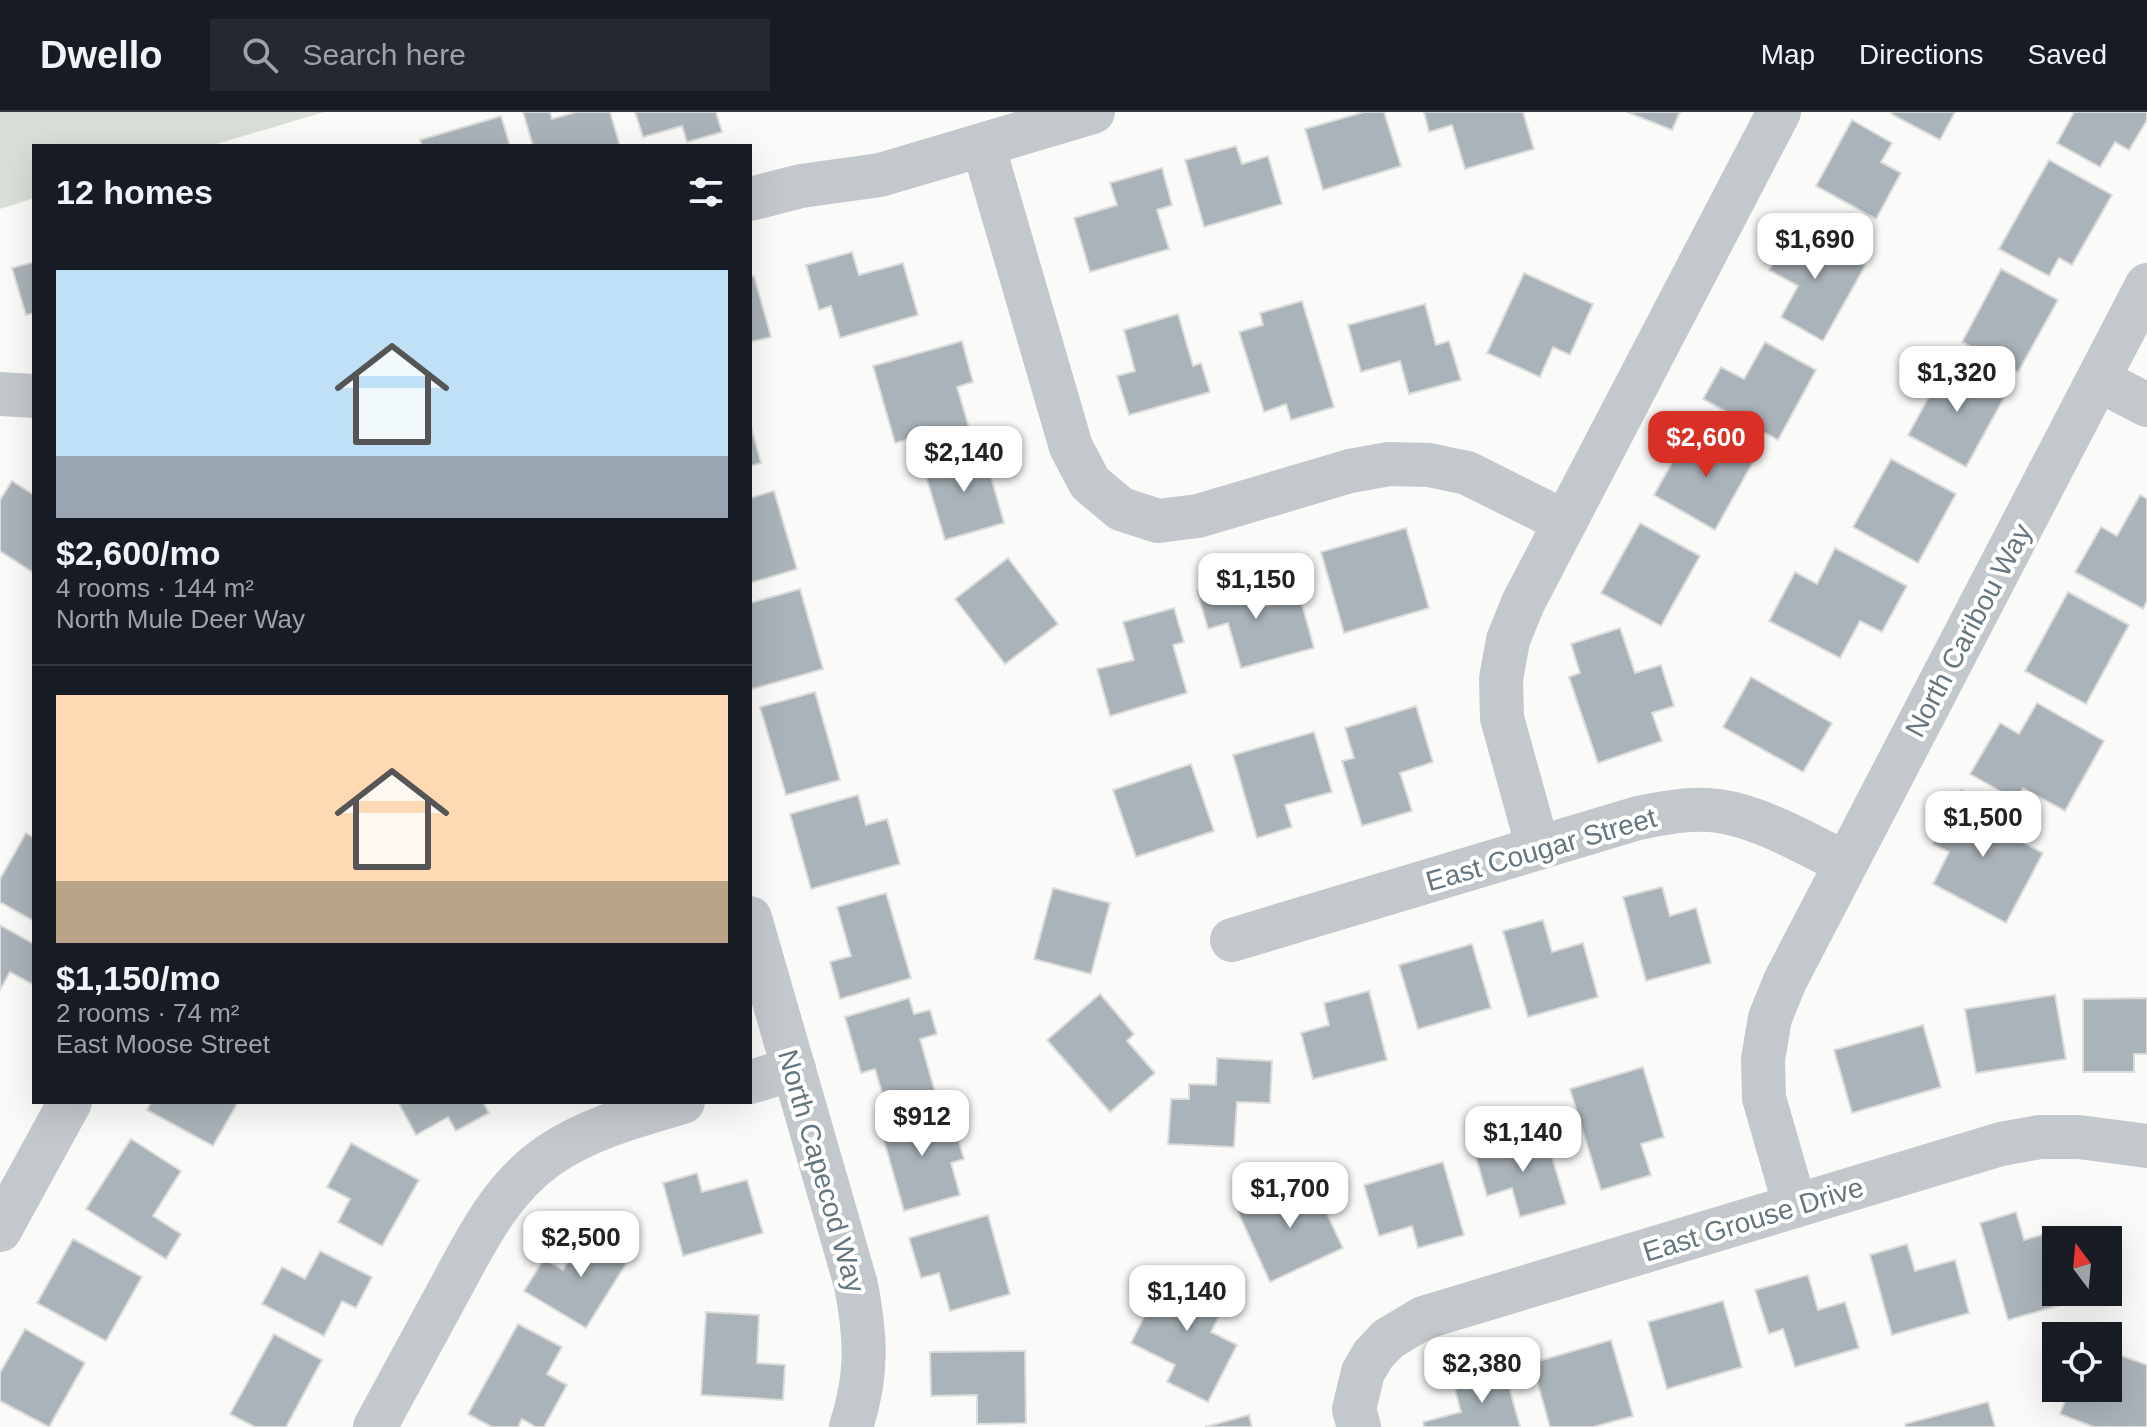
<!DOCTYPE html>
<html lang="en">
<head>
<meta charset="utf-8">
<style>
	body { margin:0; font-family:Arial,sans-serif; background:#242831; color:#f1f3f6; height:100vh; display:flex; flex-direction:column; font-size:30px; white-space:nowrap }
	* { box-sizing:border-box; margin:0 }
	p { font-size:26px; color:#9ea1a6 }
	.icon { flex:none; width:44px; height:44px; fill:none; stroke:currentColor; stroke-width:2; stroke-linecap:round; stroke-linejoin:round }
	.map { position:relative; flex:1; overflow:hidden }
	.details { position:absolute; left:32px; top:32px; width:720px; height:960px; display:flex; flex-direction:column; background:#171b24; border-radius:0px; box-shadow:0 8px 32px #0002 }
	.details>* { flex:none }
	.needle { width:52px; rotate:344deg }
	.buttons { position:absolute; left:2042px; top:1114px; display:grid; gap:16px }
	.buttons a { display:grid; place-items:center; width:80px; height:80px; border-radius:0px; background:#171b24; box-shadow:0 8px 32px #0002; font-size:40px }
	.price { position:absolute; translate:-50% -68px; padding:0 18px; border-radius:16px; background:#fff; color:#222; font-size:26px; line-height:52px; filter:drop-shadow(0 2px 4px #0008) }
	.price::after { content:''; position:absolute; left:50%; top:48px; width:24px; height:18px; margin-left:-12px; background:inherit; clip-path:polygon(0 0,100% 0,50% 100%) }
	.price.on { background:#d93025; color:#fff }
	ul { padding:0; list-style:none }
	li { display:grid; align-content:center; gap:16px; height:424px; padding:0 24px }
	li+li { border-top:2px solid #363941 }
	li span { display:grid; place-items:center; height:248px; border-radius:0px; color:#555 }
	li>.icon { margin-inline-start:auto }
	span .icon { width:144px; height:144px; fill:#fffc; stroke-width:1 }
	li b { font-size:34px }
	h2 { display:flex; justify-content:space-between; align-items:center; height:96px; padding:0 24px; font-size:34px }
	header { display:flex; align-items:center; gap:48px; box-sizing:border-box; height:112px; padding:0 40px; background:#171b24; border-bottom:2px solid #363941 }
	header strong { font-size:38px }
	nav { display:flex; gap:44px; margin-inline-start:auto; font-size:28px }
	.search { width:560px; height:72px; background:#242831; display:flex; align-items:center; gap:20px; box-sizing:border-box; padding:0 28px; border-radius:0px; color:#9ea1a6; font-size:30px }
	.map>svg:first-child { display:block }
	.green { fill:#dadfd7 }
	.building { fill:#aab3b9; stroke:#dcdcda; stroke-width:2 }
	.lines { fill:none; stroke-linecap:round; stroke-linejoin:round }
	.minor { stroke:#c3c8cc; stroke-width:44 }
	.labels { text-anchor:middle; stroke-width:8; stroke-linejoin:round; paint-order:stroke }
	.street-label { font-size:28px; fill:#657683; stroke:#fff }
</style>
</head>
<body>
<header>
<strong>Dwello</strong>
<div class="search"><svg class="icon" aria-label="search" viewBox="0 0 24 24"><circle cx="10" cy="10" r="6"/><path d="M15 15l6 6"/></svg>Search here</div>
<nav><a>Map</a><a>Directions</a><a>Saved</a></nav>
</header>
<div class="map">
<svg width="2147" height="1315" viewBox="0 0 2147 1315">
	<rect width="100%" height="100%" fill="#fafaf8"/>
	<!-- green -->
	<path class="green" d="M 0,0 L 324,0 L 210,34 L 34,34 L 34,86 L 0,97 Z"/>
	<!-- building -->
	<g class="building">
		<path d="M 523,0 L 550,0 L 552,7 L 576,0 L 610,0 L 620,34 L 533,34 Z"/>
		<path d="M 635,0 L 716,0 L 722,20 L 687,30 L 682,14 L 643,25 Z"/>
		<path d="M 1364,0 L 1384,0 L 1401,54 L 1323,78 L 1305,17 Z"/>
		<path d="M 1424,0 L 1523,0 L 1534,37 L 1465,57 L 1452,13 L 1429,20 Z"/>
		<path d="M 1627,0 L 1680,0 L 1672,18 Z"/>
		<path d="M 1893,0 L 1955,0 L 1940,28 L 1891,2 Z"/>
		<path d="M 2074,0 L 2147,0 L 2147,8 L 2129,38 L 2115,30 L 2100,55 L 2057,31 Z"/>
		<path d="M 501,4 L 510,34 L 422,34 L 420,28 Z"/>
		<path d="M 1852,8 L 1892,31 L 1881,50 L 1901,61 L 1876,107 L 1816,74 Z"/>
		<path d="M 1236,34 L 1242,52 L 1268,44 L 1282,92 L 1204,115 L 1185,48 Z"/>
		<path d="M 2049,48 L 2112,83 L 2072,153 L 2059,146 L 2049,164 L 1999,137 Z"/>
		<path d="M 1162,56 L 1172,93 L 1157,98 L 1169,137 L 1090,160 L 1074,106 L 1117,93 L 1110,71 Z"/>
		<path d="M 1794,114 L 1865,154 L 1823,229 L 1781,205 L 1798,174 L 1769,158 Z"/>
		<path d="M 852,140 L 859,163 L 903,151 L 918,203 L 840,226 L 831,194 L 819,198 L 806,153 Z"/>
		<path d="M 34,150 L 34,201 L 26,203 L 12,156 Z"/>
		<path d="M 2001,157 L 2058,188 L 2018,260 L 1962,230 Z"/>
		<path d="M 1524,161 L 1593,192 L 1570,243 L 1553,235 L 1540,265 L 1487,241 Z"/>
		<path d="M 754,164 L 771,225 L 750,230 L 750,165 Z"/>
		<path d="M 1302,189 L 1334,295 L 1291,308 L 1286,292 L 1264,300 L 1239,220 L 1263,213 L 1260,201 Z"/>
		<path d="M 1425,192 L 1436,233 L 1449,229 L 1461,268 L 1409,282 L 1400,249 L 1361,260 L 1348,213 Z"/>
		<path d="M 1178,202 L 1193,254 L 1201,251 L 1210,280 L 1129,303 L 1117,264 L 1135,259 L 1124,218 Z"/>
		<path d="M 962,229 L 973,270 L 957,275 L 970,319 L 914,335 L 912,326 L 895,331 L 873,254 Z"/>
		<path d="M 1765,230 L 1816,258 L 1778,328 L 1703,287 L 1721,255 L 1744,267 Z"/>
		<path d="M 1948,250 L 2006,282 L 1966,355 L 1908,323 Z"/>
		<path d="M 750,311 L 761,351 L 750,354 Z"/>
		<path d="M 1712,319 L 1757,343 L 1715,418 L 1654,383 L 1682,333 L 1699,343 Z"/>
		<path d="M 983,337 L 1004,411 L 945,428 L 923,354 Z"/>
		<path d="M 1891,347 L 1956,382 L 1918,451 L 1853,415 Z"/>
		<path d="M 12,369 L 34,383 L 34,461 L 0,439 L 0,388 Z"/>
		<path d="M 774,379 L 797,457 L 750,471 L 750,386 Z"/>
		<path d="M 2140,383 L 2147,387 L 2147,489 L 2143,497 L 2075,460 L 2101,415 L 2117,424 Z"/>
		<path d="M 1640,411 L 1700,444 L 1661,514 L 1601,481 Z"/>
		<path d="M 1406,416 L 1429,496 L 1344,521 L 1321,440 Z"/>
		<path d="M 1835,436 L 1907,474 L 1882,520 L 1860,509 L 1840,546 L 1769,509 L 1795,460 L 1817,472 Z"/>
		<path d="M 1008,446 L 1058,512 L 1005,552 L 955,487 Z"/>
		<path d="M 1256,461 L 1265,494 L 1300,485 L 1314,536 L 1241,556 L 1228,511 L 1208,517 L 1197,478 Z"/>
		<path d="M 800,477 L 823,557 L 752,577 L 750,570 L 750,491 Z"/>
		<path d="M 2068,480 L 2129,513 L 2086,592 L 2025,559 Z"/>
		<path d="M 1174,496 L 1184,530 L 1173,533 L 1187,581 L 1110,604 L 1097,557 L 1134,548 L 1123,510 Z"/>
		<path d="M 1620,516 L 1635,561 L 1661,553 L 1674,594 L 1652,601 L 1662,629 L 1598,651 L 1569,565 L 1580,561 L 1571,532 Z"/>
		<path d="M 1751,565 L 1832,611 L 1803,660 L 1723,615 Z"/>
		<path d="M 815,580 L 840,668 L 786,683 L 760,595 Z"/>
		<path d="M 2037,591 L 2104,629 L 2065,699 L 2023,676 L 2016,688 L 1970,662 L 2000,611 L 2019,622 Z"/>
		<path d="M 1416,594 L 1433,650 L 1400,661 L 1412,699 L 1362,714 L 1342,649 L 1354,646 L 1345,616 Z"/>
		<path d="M 1314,620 L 1332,680 L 1285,693 L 1292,715 L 1257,726 L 1233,643 Z"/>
		<path d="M 1191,652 L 1214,719 L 1136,745 L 1113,678 Z"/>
		<path d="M 1961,678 L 2000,698 L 1992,714 L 2043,741 L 2006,811 L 1933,772 L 1949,740 L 1933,732 Z"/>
		<path d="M 858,683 L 866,713 L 887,707 L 900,752 L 811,777 L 790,702 Z"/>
		<path d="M 26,721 L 34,726 L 34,809 L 0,790 L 0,767 Z"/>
		<path d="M 1662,775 L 1670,804 L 1696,796 L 1711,851 L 1646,869 L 1623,785 Z"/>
		<path d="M 1053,776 L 1110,791 L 1091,862 L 1034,847 Z"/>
		<path d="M 886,781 L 911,866 L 840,887 L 830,850 L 851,844 L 837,795 Z"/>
		<path d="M 1543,808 L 1552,840 L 1583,831 L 1598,885 L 1528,905 L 1503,819 Z"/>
		<path d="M 0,813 L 34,832 L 34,873 L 10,860 L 0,878 Z"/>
		<path d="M 1472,832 L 1491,896 L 1418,917 L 1399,853 Z"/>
		<path d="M 1369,879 L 1387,948 L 1313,967 L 1301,921 L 1329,913 L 1324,891 Z"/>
		<path d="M 1100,882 L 1134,922 L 1127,929 L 1155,961 L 1110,1000 L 1047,928 Z"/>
		<path d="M 2055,883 L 2066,947 L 1976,961 L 1965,897 Z"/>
		<path d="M 909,886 L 914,902 L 930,898 L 937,922 L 920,927 L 935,980 L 886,994 L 875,957 L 861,961 L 845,905 Z"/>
		<path d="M 2147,886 L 2147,942 L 2134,942 L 2134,960 L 2083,960 L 2083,887 Z"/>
		<path d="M 1923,913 L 1941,975 L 1852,1001 L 1834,938 Z"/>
		<path d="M 1217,946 L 1272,949 L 1270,991 L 1237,990 L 1234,1035 L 1168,1032 L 1171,987 L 1189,987 L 1189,972 L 1216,973 Z"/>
		<path d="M 1643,955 L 1664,1025 L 1641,1032 L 1651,1063 L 1601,1078 L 1570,977 Z"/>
		<path d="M 151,990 L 238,990 L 213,1034 L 147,998 Z"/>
		<path d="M 398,990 L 483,990 L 489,1001 L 456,1019 L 448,1005 L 416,1023 Z"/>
		<path d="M 935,995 L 940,1014 L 953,1010 L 964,1047 L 951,1051 L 960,1083 L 904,1099 L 879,1011 Z"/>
		<path d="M 1545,1022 L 1566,1092 L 1520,1105 L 1512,1076 L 1487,1084 L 1475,1042 Z"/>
		<path d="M 131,1027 L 181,1059 L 153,1104 L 181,1122 L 166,1147 L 86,1097 Z"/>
		<path d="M 351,1031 L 419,1068 L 382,1134 L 338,1110 L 350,1087 L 327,1075 Z"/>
		<path d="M 1443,1050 L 1464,1123 L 1418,1136 L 1412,1114 L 1379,1124 L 1364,1073 Z"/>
		<path d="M 697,1061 L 702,1080 L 747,1068 L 763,1121 L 683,1144 L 663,1071 Z"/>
		<path d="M 1310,1066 L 1343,1136 L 1270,1170 L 1238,1100 Z"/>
		<path d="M 2016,1100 L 2024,1128 L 2055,1119 L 2057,1128 L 2056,1180 L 2072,1180 L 2075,1189 L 2008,1208 L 1980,1111 Z"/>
		<path d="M 988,1103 L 1010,1182 L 950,1199 L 939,1161 L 921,1166 L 909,1126 Z"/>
		<path d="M 600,1118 L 634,1139 L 586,1216 L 524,1179 L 544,1147 L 563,1158 L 579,1132 L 588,1137 Z"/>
		<path d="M 73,1127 L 142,1165 L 106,1229 L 37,1191 Z"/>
		<path d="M 1907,1132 L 1915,1159 L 1955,1148 L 1969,1201 L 1892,1223 L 1870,1143 Z"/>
		<path d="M 320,1139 L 372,1165 L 356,1196 L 342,1189 L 324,1224 L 262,1192 L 282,1155 L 305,1167 Z"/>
		<path d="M 1169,1154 L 1229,1184 L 1211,1220 L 1237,1233 L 1208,1290 L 1167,1270 L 1175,1253 L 1131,1231 Z"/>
		<path d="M 1808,1163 L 1818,1198 L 1845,1190 L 1859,1236 L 1795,1255 L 1783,1217 L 1769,1222 L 1755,1178 Z"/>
		<path d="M 1723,1189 L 1742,1255 L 1667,1277 L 1648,1210 Z"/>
		<path d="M 706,1200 L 759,1203 L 757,1251 L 785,1253 L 783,1288 L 701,1283 Z"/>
		<path d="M 518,1212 L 562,1235 L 547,1262 L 567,1273 L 544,1315 L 536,1315 L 522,1307 L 518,1315 L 492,1315 L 468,1302 Z"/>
		<path d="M 25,1217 L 85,1251 L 49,1315 L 0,1289 L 0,1261 Z"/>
		<path d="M 274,1222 L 322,1248 L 286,1315 L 255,1315 L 230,1302 Z"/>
		<path d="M 1611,1228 L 1633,1304 L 1593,1315 L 1550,1315 L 1532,1251 Z"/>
		<path d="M 1025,1239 L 1026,1311 L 977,1312 L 977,1283 L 931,1284 L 930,1240 Z"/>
		<path d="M 2108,1239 L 2147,1253 L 2147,1315 L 2094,1315 L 2060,1302 L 2070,1276 L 2108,1276 Z"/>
		<path d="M 1505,1260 L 1520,1315 L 1424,1315 L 1423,1310 L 1461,1300 L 1454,1273 Z"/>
		<path d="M 1988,1290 L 1995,1315 L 1906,1315 L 1905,1312 Z"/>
		<path d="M 1249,1303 L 1252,1315 L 1205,1315 Z"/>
	</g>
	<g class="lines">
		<!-- minor -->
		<g class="minor">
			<path d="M 983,33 L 1071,335 L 1090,371 L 1121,397 L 1158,409 L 1198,404 L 1350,359 L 1389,352 L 1429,353 L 1467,361 L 1565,410"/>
			<path d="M 750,87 L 801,74 L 880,63 L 1093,0"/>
			<path d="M 2099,268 L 2147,293"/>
			<path d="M 0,282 L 34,284"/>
			<path d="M 1538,736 L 1502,606 L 1501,567 L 1508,528 L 1523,491 L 1779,0"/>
			<path d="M 750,806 L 856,1173 C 866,1225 868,1263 851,1315"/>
			<path d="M 1232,828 L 1638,706 C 1665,701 1692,695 1719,699 C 1764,706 1805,732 1846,751"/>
			<path d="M 750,970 L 794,957"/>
			<path d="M 1795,1094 L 1764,986 L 1763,947 L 1770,906 L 1785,869 L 2147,173"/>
			<path d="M 0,1118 L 70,990"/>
			<path d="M 375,1315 C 398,1272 422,1229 445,1186 C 473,1135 498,1079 548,1044 C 589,1016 636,1004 683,990"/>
			<path d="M 1359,1315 L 1354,1297 L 1363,1260 L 1373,1243 L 1388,1227 L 1423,1206 L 2001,1032 L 2040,1025 L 2079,1025 L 2147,1034"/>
		</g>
	</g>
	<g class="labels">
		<!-- street labels -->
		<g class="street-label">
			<text transform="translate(1968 518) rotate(-62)" y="10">North Caribou Way</text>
			<text transform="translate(1541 737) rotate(-16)" y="10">East Cougar Street</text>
			<text transform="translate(822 1059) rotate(74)" y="10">North Capecod Way</text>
			<text transform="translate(1753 1107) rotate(-17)" y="10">East Grouse Drive</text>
		</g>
	</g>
</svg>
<div class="buttons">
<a><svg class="needle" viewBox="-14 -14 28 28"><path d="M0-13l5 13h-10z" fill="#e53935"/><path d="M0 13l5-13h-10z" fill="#9ea1a6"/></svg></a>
<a><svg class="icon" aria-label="locate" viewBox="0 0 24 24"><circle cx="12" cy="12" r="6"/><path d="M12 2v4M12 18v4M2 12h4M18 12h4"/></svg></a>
</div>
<b class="price" style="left:1815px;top:169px">$1,690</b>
<b class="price" style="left:1957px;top:302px">$1,320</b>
<b class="price on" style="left:1706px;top:367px">$2,600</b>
<b class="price" style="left:964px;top:382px">$2,140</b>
<b class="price" style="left:1256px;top:509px">$1,150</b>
<b class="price" style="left:1983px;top:747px">$1,500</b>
<b class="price" style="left:922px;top:1046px">$912</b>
<b class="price" style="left:1523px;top:1062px">$1,140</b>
<b class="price" style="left:1290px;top:1118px">$1,700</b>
<b class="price" style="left:581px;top:1167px">$2,500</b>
<b class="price" style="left:1187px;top:1221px">$1,140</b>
<b class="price" style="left:1482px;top:1293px">$2,380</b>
<section class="details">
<h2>12 homes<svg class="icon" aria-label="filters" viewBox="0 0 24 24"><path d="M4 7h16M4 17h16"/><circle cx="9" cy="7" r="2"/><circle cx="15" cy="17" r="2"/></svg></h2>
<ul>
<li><span style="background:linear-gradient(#bfe0f5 75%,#9aa5b1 0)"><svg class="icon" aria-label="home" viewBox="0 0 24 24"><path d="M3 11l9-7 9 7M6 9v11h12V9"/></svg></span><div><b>$2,600/mo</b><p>4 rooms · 144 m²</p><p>North Mule Deer Way</p></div></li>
<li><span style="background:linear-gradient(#ffd9b3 75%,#b9a48a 0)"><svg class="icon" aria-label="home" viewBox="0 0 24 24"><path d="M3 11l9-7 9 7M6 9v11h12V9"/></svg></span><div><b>$1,150/mo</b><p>2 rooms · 74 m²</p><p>East Moose Street</p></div></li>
</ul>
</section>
</div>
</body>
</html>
